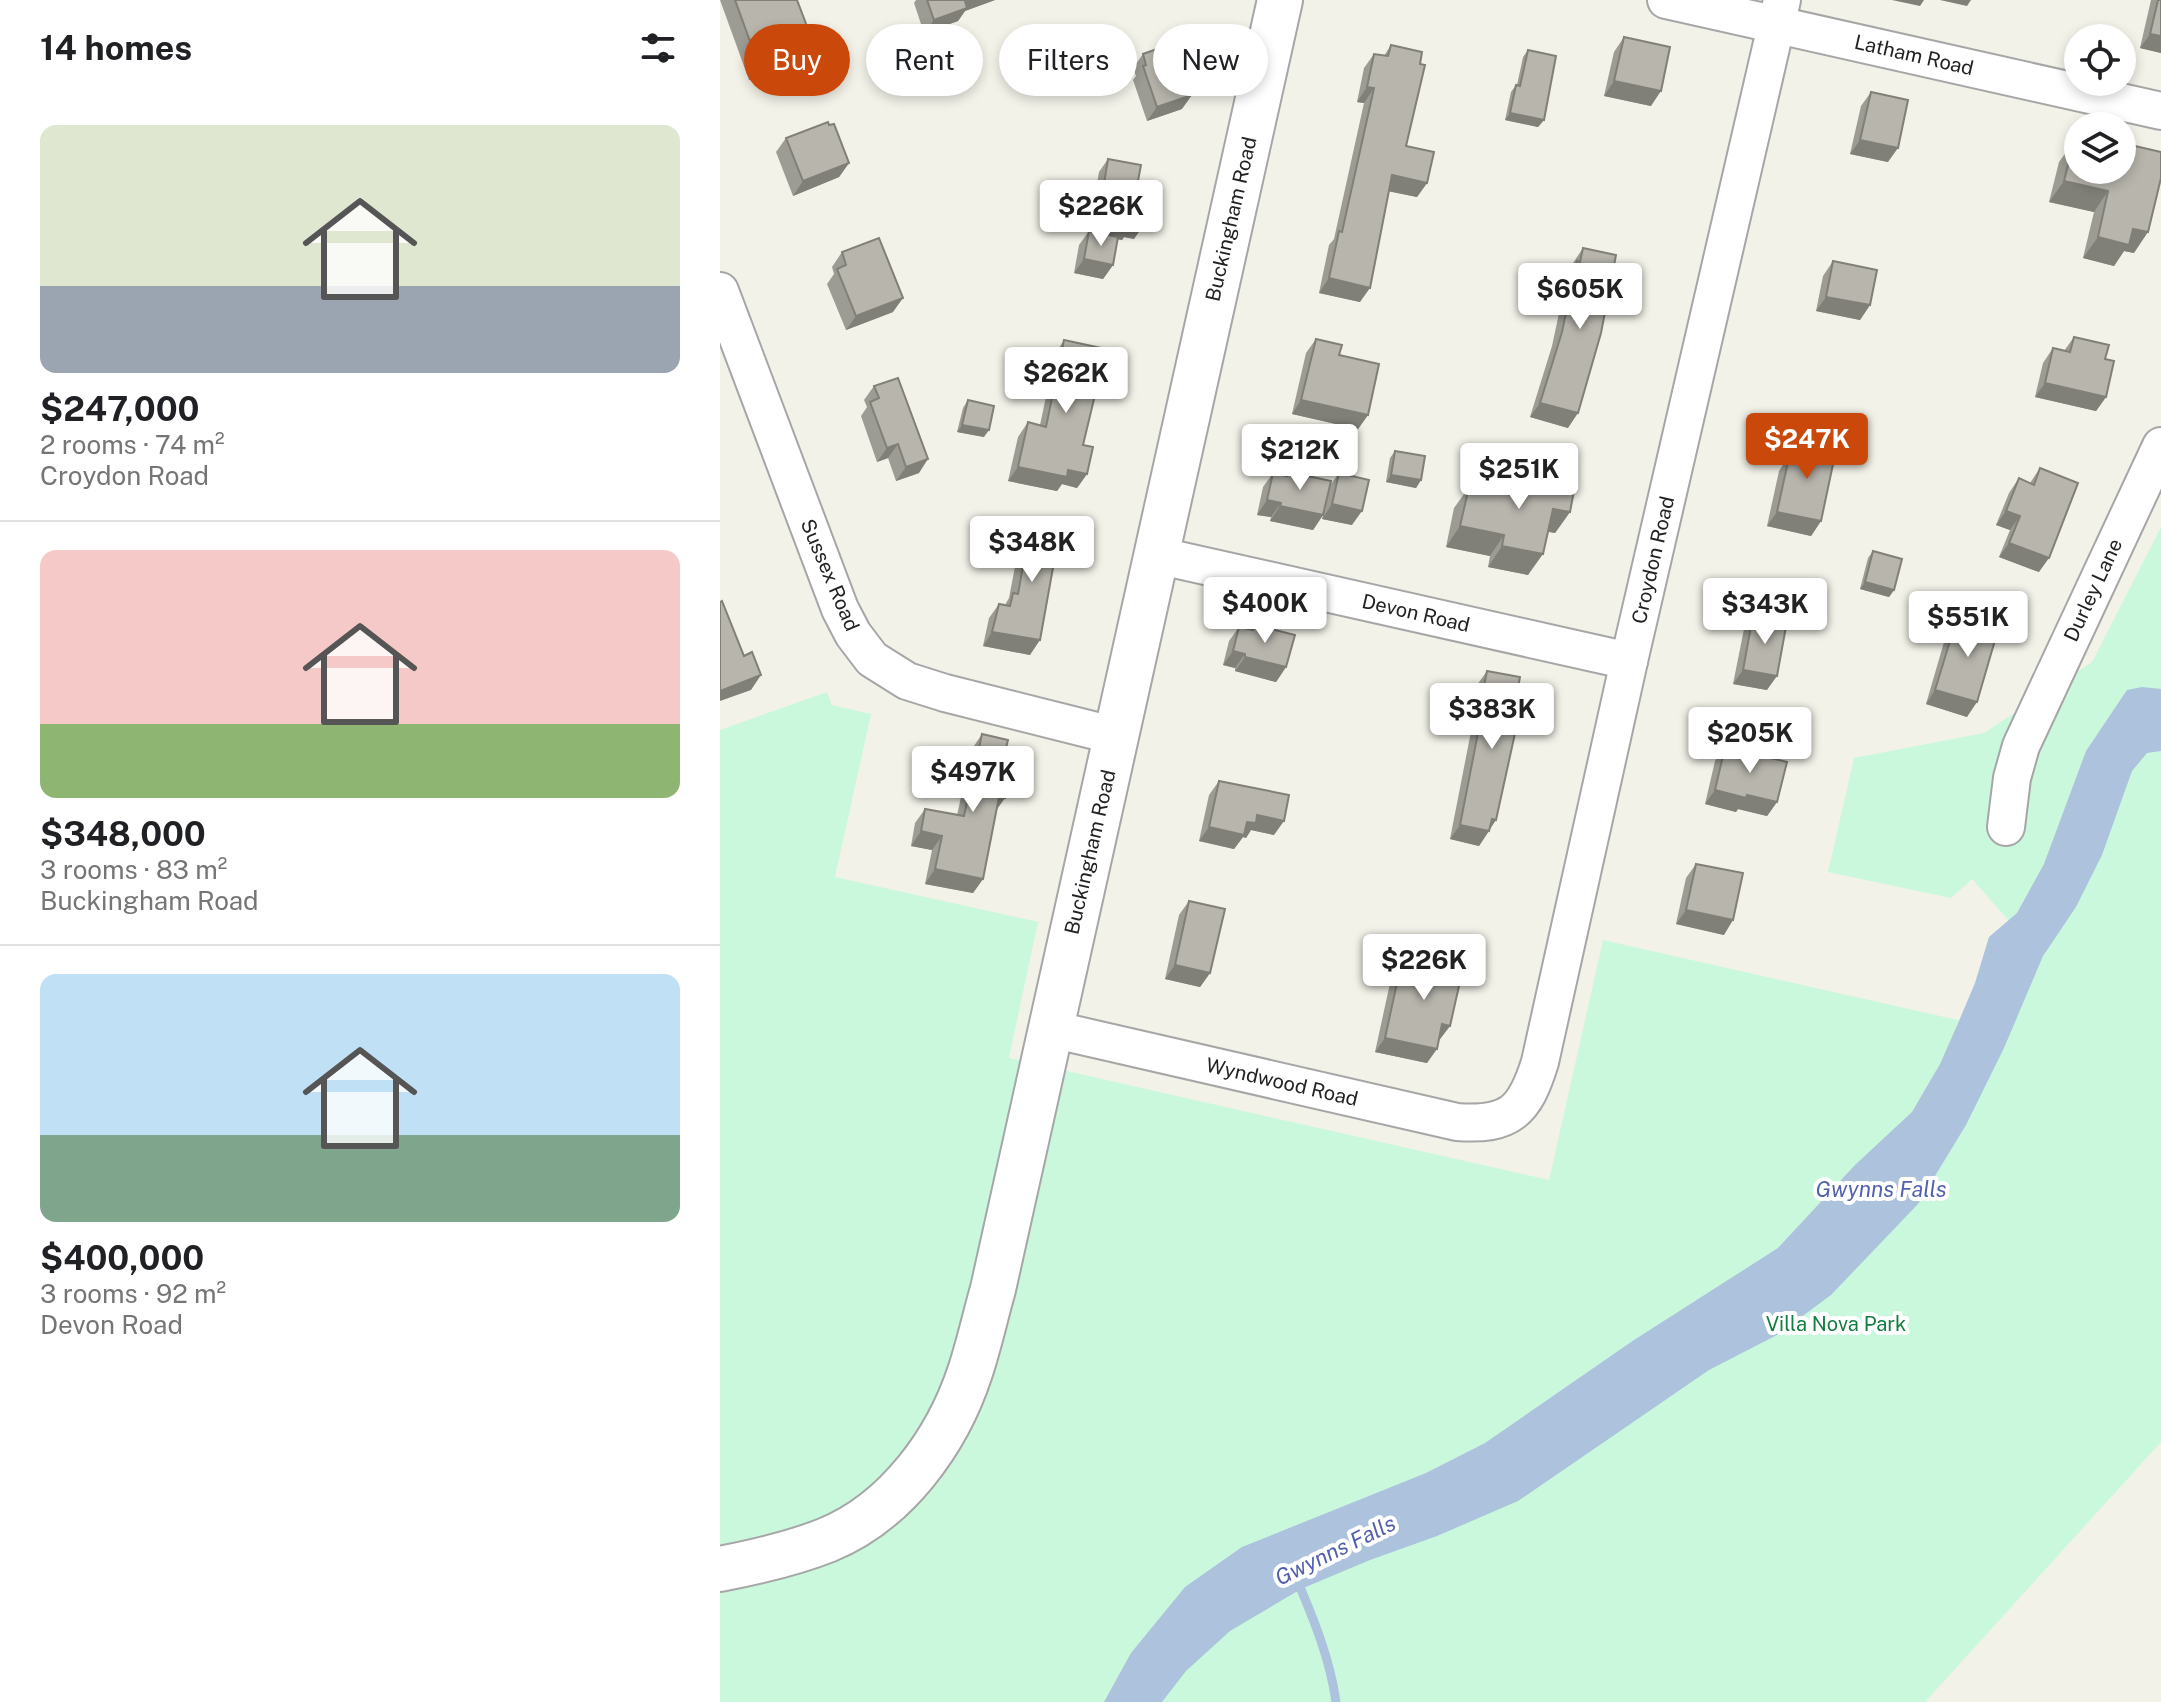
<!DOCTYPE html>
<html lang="en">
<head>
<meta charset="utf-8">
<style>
	body { margin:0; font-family:"Public Sans",sans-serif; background:#f6f6f6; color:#202124; height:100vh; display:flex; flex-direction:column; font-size:30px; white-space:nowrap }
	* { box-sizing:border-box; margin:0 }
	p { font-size:26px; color:#757577 }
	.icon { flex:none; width:44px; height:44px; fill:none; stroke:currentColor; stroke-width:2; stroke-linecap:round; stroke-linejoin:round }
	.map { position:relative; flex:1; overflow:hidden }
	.panel { display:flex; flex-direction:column; background:#fff; width:720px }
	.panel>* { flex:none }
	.guide { position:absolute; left:24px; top:24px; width:760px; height:72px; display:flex; gap:16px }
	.fabs { position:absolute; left:1344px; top:24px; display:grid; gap:16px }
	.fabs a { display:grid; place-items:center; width:72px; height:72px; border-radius:50%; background:#fff; box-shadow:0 4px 12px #0003; font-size:40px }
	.price { position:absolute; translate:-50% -68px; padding:0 18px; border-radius:8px; background:#fff; color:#222; font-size:26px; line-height:52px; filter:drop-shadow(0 2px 4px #0008) }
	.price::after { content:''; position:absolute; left:50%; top:48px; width:24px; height:18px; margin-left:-12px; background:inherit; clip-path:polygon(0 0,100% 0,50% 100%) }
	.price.on { background:#ca490a; color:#fff }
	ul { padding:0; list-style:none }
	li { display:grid; align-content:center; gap:16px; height:424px; padding:0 40px }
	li+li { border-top:2px solid #e0e0e0 }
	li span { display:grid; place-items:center; height:248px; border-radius:16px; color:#555 }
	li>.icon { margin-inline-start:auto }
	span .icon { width:144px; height:144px; fill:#fffc; stroke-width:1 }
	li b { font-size:34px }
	h2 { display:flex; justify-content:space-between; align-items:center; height:96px; padding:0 40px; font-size:34px }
	.tag { padding:0 28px; border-radius:36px; background:#fff; box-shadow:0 4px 12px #0003; font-size:28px; line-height:72px }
	.tag.on { background:#ca490a; color:#fff }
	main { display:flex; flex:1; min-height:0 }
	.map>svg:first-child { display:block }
	.park { fill:#caf8dd }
	.water { fill:#acc2dd }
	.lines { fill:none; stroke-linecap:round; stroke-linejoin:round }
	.stream { stroke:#acc2dd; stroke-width:9 }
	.minor-casing { stroke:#a6a6a6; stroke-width:40 }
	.tertiary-casing { stroke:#a6a6a6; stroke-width:48 }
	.minor { stroke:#fff; stroke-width:36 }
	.tertiary { stroke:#fff; stroke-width:44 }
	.wall { fill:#9d9c94 }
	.shaded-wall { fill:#807f78 }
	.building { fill:#b7b5ac; stroke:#807f78; stroke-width:2 }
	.labels { text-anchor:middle; stroke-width:8; stroke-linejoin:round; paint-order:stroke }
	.street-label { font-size:20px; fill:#222; stroke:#fff }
	.park-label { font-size:20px; fill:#127e3f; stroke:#fff }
	.water-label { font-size:22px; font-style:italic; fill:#5261ae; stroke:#fff }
</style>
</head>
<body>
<main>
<section class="panel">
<h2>14 homes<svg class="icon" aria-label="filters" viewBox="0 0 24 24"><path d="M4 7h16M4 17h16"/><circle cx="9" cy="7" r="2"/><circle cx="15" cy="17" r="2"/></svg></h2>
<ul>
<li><span style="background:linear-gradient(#dfe7d0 65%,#9aa5b1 0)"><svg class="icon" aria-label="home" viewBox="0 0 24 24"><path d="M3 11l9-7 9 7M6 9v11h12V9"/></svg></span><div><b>$247,000</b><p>2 rooms · 74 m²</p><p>Croydon Road</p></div></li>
<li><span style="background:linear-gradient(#f6c9c9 70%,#8fb573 0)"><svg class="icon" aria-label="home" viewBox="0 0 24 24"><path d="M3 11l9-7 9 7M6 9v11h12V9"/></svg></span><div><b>$348,000</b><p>3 rooms · 83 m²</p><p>Buckingham Road</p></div></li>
<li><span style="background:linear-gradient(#bfe0f5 65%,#7fa58c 0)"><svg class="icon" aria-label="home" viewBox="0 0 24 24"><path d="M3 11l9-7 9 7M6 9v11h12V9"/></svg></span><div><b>$400,000</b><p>3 rooms · 92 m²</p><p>Devon Road</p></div></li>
</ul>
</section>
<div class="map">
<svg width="1441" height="1702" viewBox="0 0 1441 1702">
	<rect width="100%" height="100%" fill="#f2f2e9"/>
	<!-- park -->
	<path class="park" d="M 1441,527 L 1441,1442 L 1205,1702 L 0,1702 L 0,730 L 107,692 L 112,705 L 151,714 L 115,877 L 318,922 L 289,1058 L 829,1180 L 883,940 L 1291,1032 L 1291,923 L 1252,879 L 1231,898 L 1108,872 L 1134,758 L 1264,733 L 1372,662 Z"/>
	<!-- water -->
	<path class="water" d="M 1422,687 L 1441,689 L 1441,751 L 1427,753 L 1412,771 L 1382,855 L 1356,907 L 1323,956 L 1284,1048 L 1246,1125 L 1198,1204 L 1111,1295 L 1057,1335 L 989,1370 L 798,1501 L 717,1536 L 650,1560 L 581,1589 L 510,1631 L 466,1671 L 442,1702 L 384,1702 L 411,1653 L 465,1587 L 522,1547 L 706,1473 L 765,1443 L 914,1340 L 1058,1248 L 1135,1165 L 1192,1112 L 1220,1064 L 1239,1021 L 1255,983 L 1269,937 L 1297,913 L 1324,864 L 1366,751 L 1407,690 Z"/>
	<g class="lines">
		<!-- stream -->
		<path class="stream" d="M 577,1580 C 594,1620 610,1659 616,1702"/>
		<defs>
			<g id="minor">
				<path d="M 946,0 L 1441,111"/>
				<path d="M 0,291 L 120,609 L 133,634 L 152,659 L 187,681 L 225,693 L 396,736"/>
				<path d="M 436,555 L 909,661"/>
				<path d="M 1286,827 L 1292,778 L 1301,746 L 1441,446"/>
				<path d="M 331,1029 L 737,1122 C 790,1126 805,1111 820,1062 L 909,661 L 1062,0"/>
			</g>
			<path id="tertiary" d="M 0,1569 C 36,1562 72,1554 107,1540 C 176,1512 227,1442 250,1372 C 259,1345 265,1317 273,1289 L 560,0"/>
		</defs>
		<!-- minor casing -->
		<use href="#minor" class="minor-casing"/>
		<!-- tertiary casing -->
		<use href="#tertiary" class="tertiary-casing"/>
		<!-- minor -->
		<use href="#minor" class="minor"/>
		<!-- tertiary -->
		<use href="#tertiary" class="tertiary"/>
	</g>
	<!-- wall -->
	<g class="wall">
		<path d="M 0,0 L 77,0 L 94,45 L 84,59 L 29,80 Z"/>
		<path d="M 196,0 L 275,0 L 245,11 L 238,21 L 204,33 L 194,3 Z"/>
		<path d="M 1431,0 L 1441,0 L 1441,53 L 1420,48 Z"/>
		<path d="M 904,37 L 931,106 L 884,96 L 894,52 Z"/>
		<path d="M 671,45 L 686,146 L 707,183 L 697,197 L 669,191 L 640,302 L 599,293 L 609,245 L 614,239 L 644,103 L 637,102 L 644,68 L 654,54 L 664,56 Z"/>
		<path d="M 808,50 L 824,120 L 818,127 L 785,120 L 791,92 L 796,85 L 797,85 L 803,57 Z"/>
		<path d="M 423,54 L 462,109 L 427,121 L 413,80 L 416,76 L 413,68 Z"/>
		<path d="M 1151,92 L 1168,162 L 1130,154 L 1141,106 Z"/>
		<path d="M 66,138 L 129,163 L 119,177 L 73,196 L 56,152 Z"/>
		<path d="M 1354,141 L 1402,170 L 1414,253 L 1404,251 L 1394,266 L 1363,258 L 1374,212 L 1329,202 L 1339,162 Z"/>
		<path d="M 388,159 L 417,186 L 414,239 L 404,237 L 402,240 L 397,239 L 393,265 L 383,279 L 354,273 L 359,245 L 369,231 L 379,172 Z"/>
		<path d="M 863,248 L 848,428 L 810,417 L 832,346 L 847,276 L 851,270 L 853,263 Z"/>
		<path d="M 122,252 L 173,312 L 126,330 L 107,284 L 114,274 L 112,267 Z"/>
		<path d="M 1113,261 L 1150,305 L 1140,320 L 1096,311 L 1103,276 Z"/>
		<path d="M 1354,337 L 1385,359 L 1386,397 L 1376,411 L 1315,397 L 1323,363 L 1333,348 L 1344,351 Z"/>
		<path d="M 596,339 L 619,355 L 648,415 L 638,429 L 572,414 L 586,353 Z"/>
		<path d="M 344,340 L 367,474 L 357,488 L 342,484 L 337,491 L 288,481 L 298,437 L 308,422 L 320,425 L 335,354 Z"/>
		<path d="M 154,386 L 199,473 L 176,481 L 168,458 L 157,462 L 141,416 L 147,407 L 144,400 Z"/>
		<path d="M 248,400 L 264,437 L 237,432 L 243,408 Z"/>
		<path d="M 1075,441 L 1101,521 L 1091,536 L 1047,526 L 1059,471 L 1063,465 L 1065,455 Z"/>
		<path d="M 675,451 L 701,480 L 696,488 L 666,482 L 670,458 Z"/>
		<path d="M 1320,468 L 1319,572 L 1279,557 L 1290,530 L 1276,525 L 1289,493 L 1299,478 L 1310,483 Z"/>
		<path d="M 569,472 L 609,487 L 619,473 L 632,525 L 602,519 L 605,505 L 603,515 L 593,530 L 550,521 L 551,517 L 537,515 L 543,487 L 553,473 L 566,476 Z"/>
		<path d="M 798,472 L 850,512 L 835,533 L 828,532 L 808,575 L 768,567 L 770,556 L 726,547 L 734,508 L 749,487 L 783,494 Z"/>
		<path d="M 311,521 L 333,570 L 310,655 L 263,646 L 269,618 L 279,604 L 285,605 L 289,598 L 301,535 Z"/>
		<path d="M 1153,551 L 1174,590 L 1169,597 L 1140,589 L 1148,558 Z"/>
		<path d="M 1033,615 L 1047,690 L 1013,684 L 1024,629 Z"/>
		<path d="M 1250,615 L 1247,717 L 1206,704 L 1224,642 L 1234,628 L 1240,629 Z"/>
		<path d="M 535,625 L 566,667 L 556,682 L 515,671 L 515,668 L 503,665 L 509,641 L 519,627 L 532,630 Z"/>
		<path d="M 767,671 L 770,828 L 769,831 L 759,846 L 730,839 L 755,711 L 752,710 L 757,685 Z"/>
		<path d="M 262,734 L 284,756 L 276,810 L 263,879 L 253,893 L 205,884 L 212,850 L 191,846 L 195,823 L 205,809 L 237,815 L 252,749 Z"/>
		<path d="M 1005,747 L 1057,802 L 1047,816 L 1018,809 L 1016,812 L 985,804 L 995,761 Z"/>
		<path d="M 499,781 L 554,835 L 531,830 L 526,838 L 523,837 L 514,849 L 479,841 L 489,795 Z"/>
		<path d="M 976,864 L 1004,935 L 956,924 L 966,878 Z"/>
		<path d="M 469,901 L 490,973 L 480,987 L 445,979 L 459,915 Z"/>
		<path d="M 717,955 L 736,976 L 730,1026 L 720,1039 L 719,1039 L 707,1063 L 655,1052 L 672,974 L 682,960 L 709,966 Z"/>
	</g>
	<!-- shaded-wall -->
	<g class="shaded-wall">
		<path d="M 249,0 L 275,0 L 245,11 L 238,21 L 204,33 L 214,20 Z"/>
		<path d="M 1172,0 L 1204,0 L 1200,6 Z"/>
		<path d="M 1220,0 L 1251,0 L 1247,6 Z"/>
		<path d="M 1430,34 L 1441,36 L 1441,53 L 1420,48 Z"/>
		<path d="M 94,45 L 84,59 L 29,80 L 39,66 Z"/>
		<path d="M 894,81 L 941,91 L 931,106 L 884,96 Z"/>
		<path d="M 647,87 L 654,88 L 644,103 L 637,102 Z"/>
		<path d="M 472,95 L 462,109 L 427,121 L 437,107 Z"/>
		<path d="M 790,113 L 824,120 L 818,127 L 785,120 Z"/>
		<path d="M 1140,140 L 1178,148 L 1168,162 L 1130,154 Z"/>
		<path d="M 129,163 L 119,177 L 73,196 L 83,181 Z"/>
		<path d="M 672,175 L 707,183 L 697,197 L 662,190 Z"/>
		<path d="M 1344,181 L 1388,191 L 1374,212 L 1329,202 Z"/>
		<path d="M 378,220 L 411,224 L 423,226 L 414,239 L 404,237 L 402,240 L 369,233 Z"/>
		<path d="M 1413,229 L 1428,232 L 1414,253 L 1404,251 L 1394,266 L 1363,258 L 1378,237 Z"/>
		<path d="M 364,259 L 393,265 L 383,279 L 354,273 Z"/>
		<path d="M 609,278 L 650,288 L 640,302 L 599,293 Z"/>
		<path d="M 1106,297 L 1150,305 L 1140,320 L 1096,311 Z"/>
		<path d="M 183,298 L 173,312 L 126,330 L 136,316 Z"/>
		<path d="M 1325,383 L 1386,397 L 1376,411 L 1315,397 Z"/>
		<path d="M 581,400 L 648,415 L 638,429 L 572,414 Z"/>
		<path d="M 820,403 L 858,413 L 848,428 L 810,417 Z"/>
		<path d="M 242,425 L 269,430 L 264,437 L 237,432 Z"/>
		<path d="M 178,444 L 168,458 L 157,462 L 167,448 Z"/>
		<path d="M 208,459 L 199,473 L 176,481 L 186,467 Z"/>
		<path d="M 298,467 L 348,470 L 367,474 L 357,488 L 342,484 L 337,491 L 288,481 Z"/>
		<path d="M 671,475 L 701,480 L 696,488 L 666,482 Z"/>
		<path d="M 547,500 L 561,503 L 551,517 L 537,515 Z"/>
		<path d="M 612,504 L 642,511 L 632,525 L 602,519 Z"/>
		<path d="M 560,506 L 603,515 L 593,530 L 550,521 Z"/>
		<path d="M 833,509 L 850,512 L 835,533 L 818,529 Z"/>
		<path d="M 1286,511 L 1300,516 L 1290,530 L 1276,525 Z"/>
		<path d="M 1057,512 L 1101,521 L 1091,536 L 1047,526 Z"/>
		<path d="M 740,526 L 784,535 L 770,556 L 726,547 Z"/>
		<path d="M 1289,543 L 1329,558 L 1319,572 L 1279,557 Z"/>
		<path d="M 782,546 L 823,554 L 808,575 L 768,567 Z"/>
		<path d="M 1145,582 L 1174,590 L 1169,597 L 1140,589 Z"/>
		<path d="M 272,632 L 320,640 L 310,655 L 263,646 Z"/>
		<path d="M 513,651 L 525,654 L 515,668 L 503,665 Z"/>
		<path d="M 525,657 L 566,667 L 556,682 L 515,671 Z"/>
		<path d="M 1023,670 L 1057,676 L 1047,690 L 1013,684 Z"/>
		<path d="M 41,675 L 31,690 L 0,701 L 0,691 Z"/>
		<path d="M 1215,690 L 1257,702 L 1247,717 L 1206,704 Z"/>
		<path d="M 762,696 L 765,697 L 755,711 L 752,710 Z"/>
		<path d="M 995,790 L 1027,795 L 1057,802 L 1047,816 L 1018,809 L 1016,812 L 985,804 Z"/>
		<path d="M 279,797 L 285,798 L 275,812 Z"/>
		<path d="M 537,815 L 564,821 L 554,835 L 531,830 L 526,838 L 523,837 L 514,849 L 479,841 L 489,827 L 527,822 Z"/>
		<path d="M 772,819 L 776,820 L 759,846 L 730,839 L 740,825 Z"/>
		<path d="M 201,831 L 222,836 L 212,850 L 191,846 Z"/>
		<path d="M 215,869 L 263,879 L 253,893 L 205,884 Z"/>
		<path d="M 966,910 L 1013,920 L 1004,935 L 956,924 Z"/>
		<path d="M 455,965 L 490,973 L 480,987 L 445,979 Z"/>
		<path d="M 722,1024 L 730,1026 L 720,1039 L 712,1038 Z"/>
		<path d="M 665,1038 L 717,1049 L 707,1063 L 655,1052 Z"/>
	</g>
	<!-- building -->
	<g class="building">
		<path d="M 15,0 L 77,0 L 94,45 L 39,66 Z"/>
		<path d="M 207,0 L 249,0 L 245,1 L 247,8 L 214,20 Z"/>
		<path d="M 1438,0 L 1441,0 L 1441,36 L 1430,34 Z"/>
		<path d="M 904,37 L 950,47 L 941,91 L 894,81 Z"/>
		<path d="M 454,43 L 472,95 L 437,107 L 423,66 L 426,65 L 423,54 Z"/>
		<path d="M 671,45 L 702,52 L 700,64 L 705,65 L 686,146 L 714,152 L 707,183 L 672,175 L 650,288 L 609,278 L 619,231 L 622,232 L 654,88 L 647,87 L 654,54 L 668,56 Z"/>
		<path d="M 808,50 L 836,56 L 824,120 L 790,113 L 796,85 L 800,86 Z"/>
		<path d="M 1151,92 L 1188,100 L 1178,148 L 1140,140 Z"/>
		<path d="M 108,122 L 109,125 L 114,124 L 129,163 L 83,181 L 66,138 Z"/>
		<path d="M 1354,141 L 1358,142 L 1358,170 L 1402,170 L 1402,143 L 1441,152 L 1441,178 L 1428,232 L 1413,229 L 1409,245 L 1378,237 L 1388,191 L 1344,181 Z"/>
		<path d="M 388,159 L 421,165 L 417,186 L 430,189 L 423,226 L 411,224 L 411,227 L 378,220 Z"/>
		<path d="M 369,231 L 398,237 L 393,265 L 364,259 Z"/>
		<path d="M 159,238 L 183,298 L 136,316 L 117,269 L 126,265 L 122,252 Z"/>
		<path d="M 863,248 L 896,255 L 881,333 L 858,413 L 820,403 L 842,332 L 857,261 L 860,262 Z"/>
		<path d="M 1113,261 L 1157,270 L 1150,305 L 1106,297 Z"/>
		<path d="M 1354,337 L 1389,345 L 1385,359 L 1394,361 L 1386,397 L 1325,383 L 1333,348 L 1350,352 Z"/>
		<path d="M 596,339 L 622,345 L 619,355 L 659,364 L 648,415 L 581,400 Z"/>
		<path d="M 344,340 L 386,349 L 363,445 L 373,447 L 367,474 L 348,470 L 347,477 L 298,467 L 308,422 L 326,427 Z"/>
		<path d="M 178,378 L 208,459 L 186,467 L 178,444 L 167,448 L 150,402 L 159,398 L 154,386 Z"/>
		<path d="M 248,400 L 274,406 L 269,430 L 242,425 Z"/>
		<path d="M 1075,441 L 1116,450 L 1101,521 L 1057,512 L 1069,457 L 1072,457 Z"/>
		<path d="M 675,451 L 705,456 L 701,480 L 671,475 Z"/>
		<path d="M 1320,468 L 1358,483 L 1329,558 L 1289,543 L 1300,516 L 1286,511 L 1299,478 L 1314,485 Z"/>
		<path d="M 569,472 L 611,481 L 603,515 L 560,506 L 561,503 L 547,500 L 553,473 L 567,476 Z"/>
		<path d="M 798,472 L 855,485 L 850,512 L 833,509 L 823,554 L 782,546 L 784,535 L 740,526 L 749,487 L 793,495 Z"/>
		<path d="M 619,473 L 649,480 L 642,511 L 612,504 Z"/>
		<path d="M 311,521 L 345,527 L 338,563 L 334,562 L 320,640 L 272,632 L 279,604 L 290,606 L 293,593 L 298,594 Z"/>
		<path d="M 1153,551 L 1182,559 L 1174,590 L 1145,582 Z"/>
		<path d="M 2,601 L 24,656 L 32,652 L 41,675 L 0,691 L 0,602 Z"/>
		<path d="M 1033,615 L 1067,621 L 1057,676 L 1023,670 Z"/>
		<path d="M 1250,615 L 1280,623 L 1257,702 L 1215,690 L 1234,628 L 1246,631 Z"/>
		<path d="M 535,625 L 575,635 L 566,667 L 525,657 L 525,654 L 513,651 L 519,627 L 533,630 Z"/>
		<path d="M 767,671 L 800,677 L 795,704 L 801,706 L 776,820 L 772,819 L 769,831 L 740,825 L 765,697 L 762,696 Z"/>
		<path d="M 262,734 L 288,740 L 284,756 L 294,758 L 285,798 L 279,797 L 263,879 L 215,869 L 222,836 L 201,831 L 205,809 L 244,816 Z"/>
		<path d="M 1005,747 L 1067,762 L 1057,802 L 1027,795 L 1026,798 L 995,790 Z"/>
		<path d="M 499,781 L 569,795 L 564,821 L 537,815 L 536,823 L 527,822 L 524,835 L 489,827 Z"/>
		<path d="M 976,864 L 1023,873 L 1013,920 L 966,910 Z"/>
		<path d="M 469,901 L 505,909 L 490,973 L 455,965 Z"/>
		<path d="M 717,955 L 739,960 L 736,976 L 741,977 L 730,1026 L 722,1024 L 717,1049 L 665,1038 L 682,960 L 714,967 Z"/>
	</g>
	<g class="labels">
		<!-- street labels -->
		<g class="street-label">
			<text transform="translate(1194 55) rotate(13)" y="7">Latham Road</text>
			<text transform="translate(511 219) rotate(-77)" y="7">Buckingham Road</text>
			<text transform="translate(933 560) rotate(-77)" y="7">Croydon Road</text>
			<text transform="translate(110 575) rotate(67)" y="7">Sussex Road</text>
			<text transform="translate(1373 590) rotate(-65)" y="7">Durley Lane</text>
			<text transform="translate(696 613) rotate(13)" y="7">Devon Road</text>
			<text transform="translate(370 852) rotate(-77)" y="7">Buckingham Road</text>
			<text transform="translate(562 1082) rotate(13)" y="7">Wyndwood Road</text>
		</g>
		<!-- park labels -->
		<g class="park-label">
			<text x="1116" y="1331">Villa Nova Park</text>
		</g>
		<!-- water labels -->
		<g class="water-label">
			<text x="1161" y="1197">Gwynns Falls</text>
			<text transform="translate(615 1550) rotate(-26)" y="8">Gwynns Falls</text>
		</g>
	</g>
</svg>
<div class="fabs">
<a><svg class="icon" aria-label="locate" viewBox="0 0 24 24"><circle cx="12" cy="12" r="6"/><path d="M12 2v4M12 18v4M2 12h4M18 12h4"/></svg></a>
<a><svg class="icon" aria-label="layers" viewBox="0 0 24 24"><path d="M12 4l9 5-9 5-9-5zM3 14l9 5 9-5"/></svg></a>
</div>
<b class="price" style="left:381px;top:248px">$226K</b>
<b class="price" style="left:860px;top:331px">$605K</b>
<b class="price" style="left:346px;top:415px">$262K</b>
<b class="price on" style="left:1087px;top:481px">$247K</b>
<b class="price" style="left:580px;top:492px">$212K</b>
<b class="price" style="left:799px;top:511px">$251K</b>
<b class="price" style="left:312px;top:584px">$348K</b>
<b class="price" style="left:545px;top:645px">$400K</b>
<b class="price" style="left:1045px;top:646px">$343K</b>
<b class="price" style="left:1248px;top:659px">$551K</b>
<b class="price" style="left:772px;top:751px">$383K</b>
<b class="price" style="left:1030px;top:775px">$205K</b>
<b class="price" style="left:253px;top:814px">$497K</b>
<b class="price" style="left:704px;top:1002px">$226K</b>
<div class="guide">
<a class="tag on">Buy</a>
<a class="tag">Rent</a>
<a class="tag">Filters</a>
<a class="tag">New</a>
</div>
</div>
</main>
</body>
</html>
